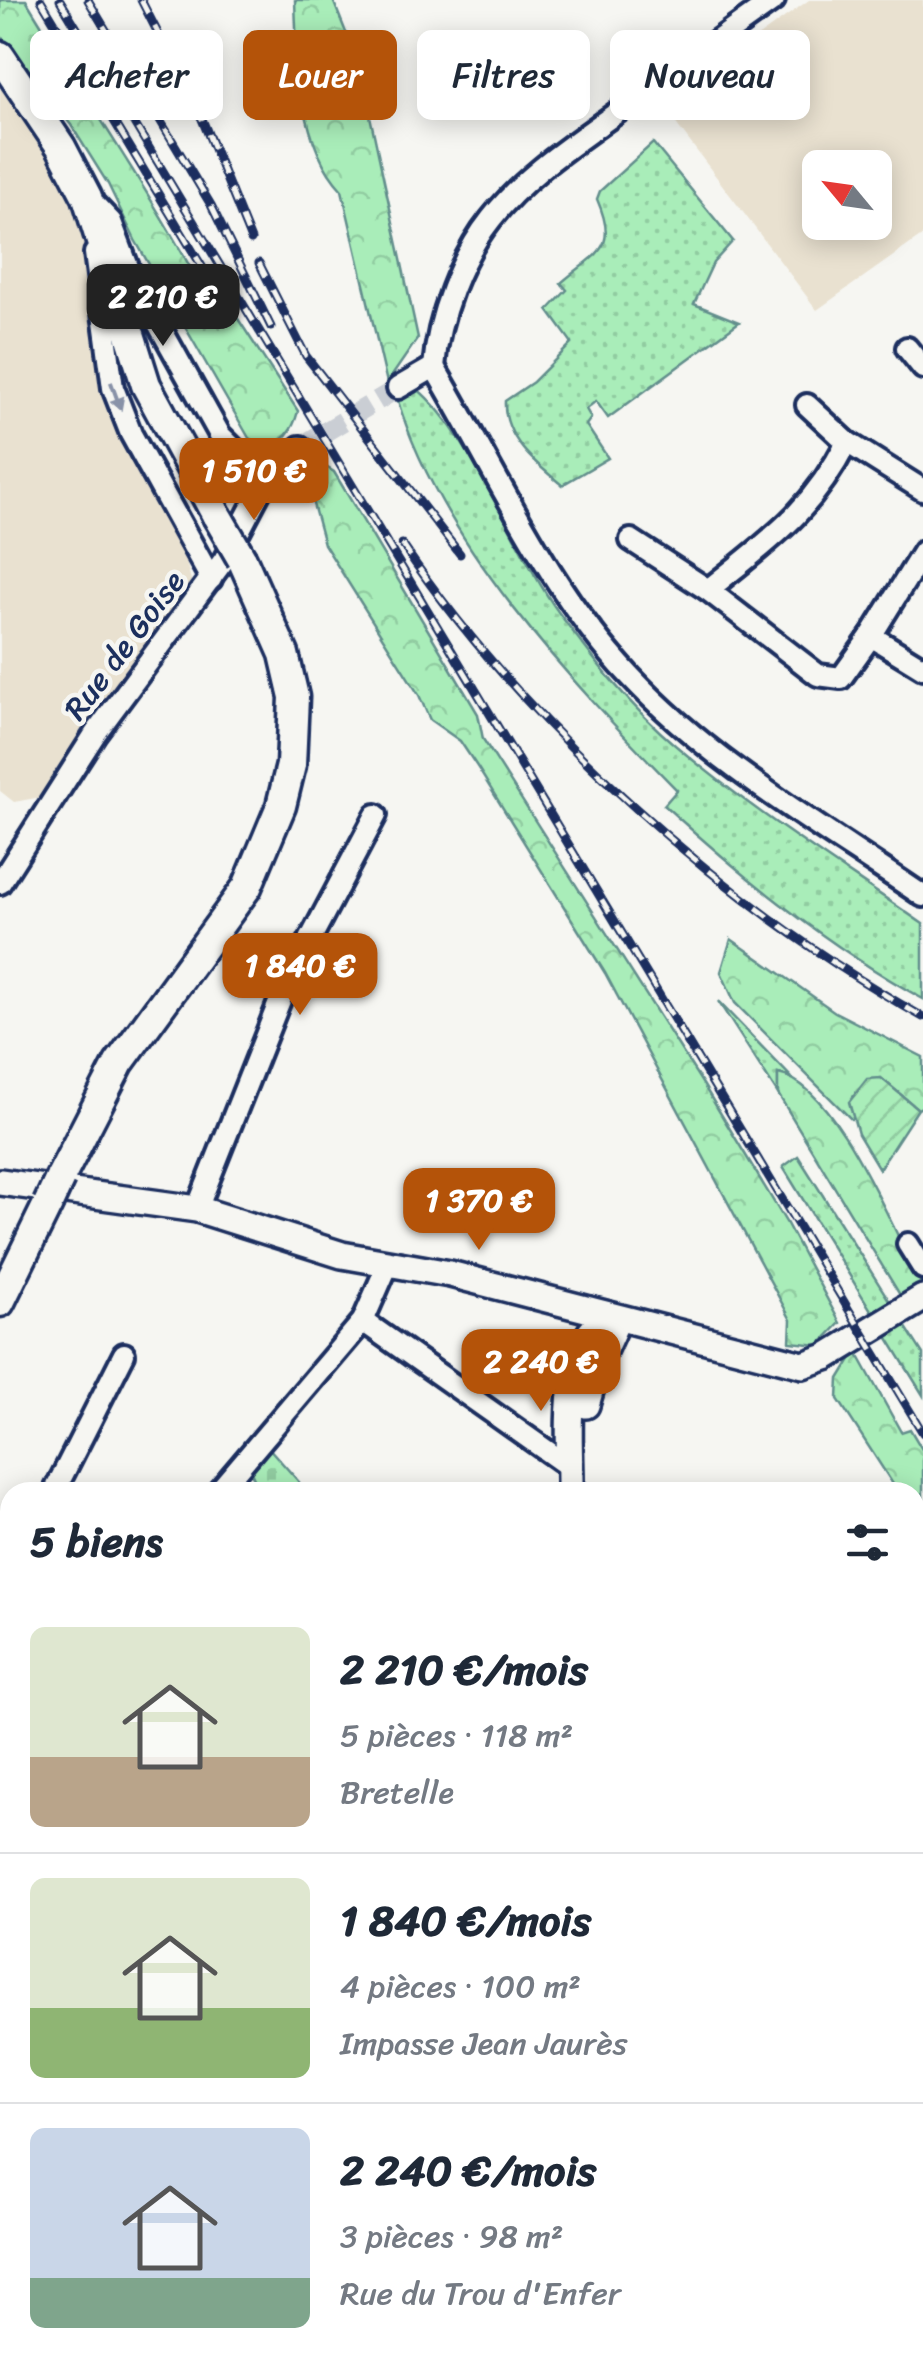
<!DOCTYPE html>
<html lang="fr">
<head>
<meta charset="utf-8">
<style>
	body { margin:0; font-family:Sriracha,sans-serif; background:#f6f6f7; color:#1f2937; height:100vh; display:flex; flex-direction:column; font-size:38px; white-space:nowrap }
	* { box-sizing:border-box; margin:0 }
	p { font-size:32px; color:#747a83 }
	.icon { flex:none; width:55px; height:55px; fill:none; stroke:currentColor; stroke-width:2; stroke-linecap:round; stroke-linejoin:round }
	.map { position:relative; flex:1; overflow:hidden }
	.panel { position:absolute; left:0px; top:1482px; width:925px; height:892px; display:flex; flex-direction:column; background:#fff; border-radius:30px 30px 0 0; box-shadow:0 5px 25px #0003 }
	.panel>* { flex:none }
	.top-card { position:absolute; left:30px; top:30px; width:865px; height:90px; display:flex; gap:20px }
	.needle { width:65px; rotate:299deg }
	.fabs { position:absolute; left:802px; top:150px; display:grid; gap:20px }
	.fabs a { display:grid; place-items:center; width:90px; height:90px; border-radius:15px; background:#fff; box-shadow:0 5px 25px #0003; font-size:50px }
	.price { position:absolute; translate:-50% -85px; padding:0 22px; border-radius:20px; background:#b45309; color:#fff; font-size:32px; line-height:65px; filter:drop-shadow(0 2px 5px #0008) }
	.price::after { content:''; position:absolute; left:50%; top:60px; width:30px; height:22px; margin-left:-15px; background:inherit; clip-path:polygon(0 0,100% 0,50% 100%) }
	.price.current { background:#222; color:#fff }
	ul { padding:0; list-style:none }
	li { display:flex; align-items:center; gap:30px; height:250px; padding:0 30px }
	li+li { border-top:2px solid #e0e1e3 }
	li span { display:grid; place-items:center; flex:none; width:280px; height:200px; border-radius:15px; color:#555 }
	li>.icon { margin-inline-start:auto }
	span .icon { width:120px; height:120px; fill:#fffc; stroke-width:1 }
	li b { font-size:42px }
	h2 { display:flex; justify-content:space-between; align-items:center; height:120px; padding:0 30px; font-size:42px }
	.pill { padding:0 35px; border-radius:15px; background:#fff; box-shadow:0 5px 25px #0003; font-size:35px; line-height:90px }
	.pill.current { background:#b45309; color:#fff }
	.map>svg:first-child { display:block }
	.built { fill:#e9e1d0; fill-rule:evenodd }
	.grass { fill:url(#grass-dots); stroke:#628e8c; stroke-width:2.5 }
	.forest { fill:url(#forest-crowns); stroke:#628e8c; stroke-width:2.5 }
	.cemetery { fill:url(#cemetery-stones); stroke:#628e8c; stroke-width:2.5 }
	.garden { fill:url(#garden-furrows); stroke:#628e8c; stroke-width:2.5 }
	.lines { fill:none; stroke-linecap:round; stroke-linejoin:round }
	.minor-tunnel { stroke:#caced4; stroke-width:20; stroke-dasharray:20 10; stroke-linecap:butt }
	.minor-casing { stroke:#1b2f5e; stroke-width:28 }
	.tertiary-casing { stroke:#1b2f5e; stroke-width:32 }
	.secondary-casing { stroke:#1b2f5e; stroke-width:35 }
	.minor { stroke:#f6f6f2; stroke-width:20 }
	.tertiary { stroke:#f6f6f2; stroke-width:25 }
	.secondary { stroke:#f6f6f2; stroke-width:28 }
	.rail-casing { stroke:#1b2f5e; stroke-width:9 }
	.rail { stroke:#f6f6f2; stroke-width:5; stroke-dasharray:15; stroke-linecap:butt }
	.secondary-bridge-casing { stroke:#1b2f5e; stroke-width:35; stroke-linecap:butt }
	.secondary-bridge { stroke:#f6f6f2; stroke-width:28 }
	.oneway { fill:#8892a8 }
	.labels { text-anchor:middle; stroke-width:9; stroke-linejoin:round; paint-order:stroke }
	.street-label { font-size:32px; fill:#1b2f5e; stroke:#f6f6f2 }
</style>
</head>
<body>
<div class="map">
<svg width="923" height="2373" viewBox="0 0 923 2373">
	<defs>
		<pattern id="grass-dots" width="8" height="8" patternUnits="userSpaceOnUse" patternTransform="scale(2.5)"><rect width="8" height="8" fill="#a9edb9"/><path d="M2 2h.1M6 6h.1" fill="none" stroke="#91cca1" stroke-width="1.8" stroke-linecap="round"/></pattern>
		<pattern id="forest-crowns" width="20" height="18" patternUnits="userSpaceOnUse" patternTransform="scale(2.5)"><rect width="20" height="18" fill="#a9edb9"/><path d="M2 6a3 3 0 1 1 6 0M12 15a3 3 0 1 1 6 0" fill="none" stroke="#91cca1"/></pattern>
		<pattern id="cemetery-stones" width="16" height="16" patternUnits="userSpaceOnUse" patternTransform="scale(2.5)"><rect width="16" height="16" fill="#a9edb9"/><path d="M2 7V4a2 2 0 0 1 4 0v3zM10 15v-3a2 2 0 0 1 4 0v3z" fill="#91cca1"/></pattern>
		<pattern id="garden-furrows" width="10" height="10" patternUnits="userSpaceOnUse" patternTransform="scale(2.5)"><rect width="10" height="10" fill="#a9edb9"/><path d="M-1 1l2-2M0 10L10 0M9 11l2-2" fill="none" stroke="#91cca1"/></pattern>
	</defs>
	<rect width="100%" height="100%" fill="#f6f6f2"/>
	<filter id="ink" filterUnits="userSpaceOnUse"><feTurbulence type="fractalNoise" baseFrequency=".01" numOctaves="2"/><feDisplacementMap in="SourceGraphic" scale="20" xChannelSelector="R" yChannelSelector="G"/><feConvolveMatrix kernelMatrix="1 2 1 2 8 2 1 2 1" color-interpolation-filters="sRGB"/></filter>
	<g filter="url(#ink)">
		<!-- built -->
		<g class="built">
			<path d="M 809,0 L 923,0 L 923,235 L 817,310 L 662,105 ZM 820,168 L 875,168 L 875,222 L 820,222 Z"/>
			<path d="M 0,88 L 46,142 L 78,221 L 88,252 L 103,385 L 185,558 L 194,591 L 41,797 L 14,802 L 0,791 Z"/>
		</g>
		<!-- grass -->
		<g class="grass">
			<path d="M 653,143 L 733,241 L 713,263 L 694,304 L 739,322 L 608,418 L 596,401 L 586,409 L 591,418 L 586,425 L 608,458 L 562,485 C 537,465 503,438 505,401 L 533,382 L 572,343 L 548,310 L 567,290 L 561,283 C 598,251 619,250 597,199 L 600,191 Z"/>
			<path d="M 416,388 C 471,432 515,553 559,613 C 593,659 631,708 675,745 C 752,811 840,866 923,924 L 923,999 C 829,947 743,877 664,805 L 677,790 C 572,683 437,540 396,394 Z"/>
			<path d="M 718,1001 L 790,1076 L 778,1074 L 778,1094 Z"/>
			<path d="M 798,1156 L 923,1354 L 923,1395 L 783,1167 Z"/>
		</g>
		<!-- forest -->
		<g class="forest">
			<path d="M 0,0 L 26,0 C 87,101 154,197 209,302 L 229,305 L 298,411 C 293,431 284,442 264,449 L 249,438 L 135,240 L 108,184 L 71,125 L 0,35 Z"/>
			<path d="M 295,0 L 333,0 L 359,65 L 418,338 L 387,383 L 342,190 C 299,145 297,60 295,0 Z"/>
			<path d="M 311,458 L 334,472 L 478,714 L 483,739 L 704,1086 L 786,1222 L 840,1323 L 819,1345 L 790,1342 L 791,1320 L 605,973 L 478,768 L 460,741 L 430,720 L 419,695 L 324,544 L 310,493 Z"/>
			<path d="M 731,939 L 835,1012 L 923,1057 L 923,1106 L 918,1109 L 881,1078 L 850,1102 L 854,1119 L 851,1119 L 735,1003 L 721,972 Z"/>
			<path d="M 778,1074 C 836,1083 894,1234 922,1284 L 903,1300 L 778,1094 Z"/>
			<path d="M 856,1351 L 901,1432 L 910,1429 L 923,1451 L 923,1525 L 915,1516 L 915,1492 L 898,1492 L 838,1399 L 839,1379 Z"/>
		</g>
		<!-- cemetery -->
		<path class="cemetery" d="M 268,1447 L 299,1482 L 290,1492 L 260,1492 L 250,1470 Z"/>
		<!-- garden -->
		<path class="garden" d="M 881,1078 L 918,1109 L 879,1169 L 858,1134 L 849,1102 L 867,1079 Z"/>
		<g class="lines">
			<!-- minor-tunnel -->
			<path class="minor-tunnel" d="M 300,447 L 398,388"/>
			<defs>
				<g id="minor">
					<path d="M 91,201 L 111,222 L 131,275 L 220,435 L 239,454 L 270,472"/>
					<path d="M 95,253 L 113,388 L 131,434 L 211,579"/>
					<path d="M 907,348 L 923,368"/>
					<path d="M 434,367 C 496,471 547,588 630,676 C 713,765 824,828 923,896"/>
					<path d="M 434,367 C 438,318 460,258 491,219 C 525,175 575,143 619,111 C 671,74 723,37 774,0"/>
					<path d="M 398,388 L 434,367"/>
					<path d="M 807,405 L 847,442"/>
					<path d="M 631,540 L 708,590 L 818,675 L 841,678 L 871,636 L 923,668"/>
					<path d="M 708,590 C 769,540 810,514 847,442 L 923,490"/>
					<path d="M 871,636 L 923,552"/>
					<path d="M 0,883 L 95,734 L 224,560 L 270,472 L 300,447"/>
					<path d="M 197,1209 L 286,985 L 376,815"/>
					<path d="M 908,1244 L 923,1268"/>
					<path d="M 363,1321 L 571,1468"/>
					<path d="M 54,1492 L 124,1354"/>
					<path d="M 218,1492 L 363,1321 L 388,1264"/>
					<path d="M 0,1600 L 10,1580"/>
					<path d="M 915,1639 L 923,1652"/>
					<path d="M 915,1804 L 923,1791"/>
					<path d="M 915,1835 L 923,1841"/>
					<path d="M 0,1960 L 10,1966"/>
					<path d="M 13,2365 L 26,2373"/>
					<path d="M 411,2373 L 415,2365"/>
				</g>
				<g id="tertiary">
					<path d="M 0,1182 L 197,1209 L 342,1255 L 450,1274 L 803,1365 L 826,1357 L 923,1298"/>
					<path d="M 586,1405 L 599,1360 L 618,1318"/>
					<path d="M 570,1492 C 571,1442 558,1347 608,1316"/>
					<path d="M 520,2373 L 525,2365"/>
				</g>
				<g id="secondary">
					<path d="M 0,56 L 61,147 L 87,197 L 146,385 L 217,516"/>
					<path d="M 60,1178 L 119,1063 L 247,887 L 281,806 L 291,765 L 294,697 L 284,654 L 242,559"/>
					<path d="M 0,1302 L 48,1204"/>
					<path d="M 0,1842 L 10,1848"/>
					<path d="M 915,2351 L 923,2356"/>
				</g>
			</defs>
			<!-- minor casing -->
			<use href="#minor" class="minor-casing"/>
			<!-- tertiary casing -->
			<use href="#tertiary" class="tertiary-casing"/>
			<!-- secondary casing -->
			<use href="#secondary" class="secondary-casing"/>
			<!-- minor -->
			<use href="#minor" class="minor"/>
			<!-- tertiary -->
			<use href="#tertiary" class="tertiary"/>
			<!-- secondary -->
			<use href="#secondary" class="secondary"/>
			<defs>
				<g id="rail">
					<path d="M 41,0 L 212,283"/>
					<path d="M 60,0 L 923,1433"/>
					<path d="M 88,0 L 211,205 L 271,327"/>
					<path d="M 141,0 L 202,119 L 251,240"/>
					<path d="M 259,263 L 306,356 L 460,554"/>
					<path d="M 402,544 C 525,727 731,910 923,1017"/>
				</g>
			</defs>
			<!-- rail casing -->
			<use href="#rail" class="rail-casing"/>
			<!-- rail -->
			<use href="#rail" class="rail"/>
			<defs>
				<g id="secondary-bridge">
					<path d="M 217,516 L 242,559"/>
					<path d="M 48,1204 L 60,1178"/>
				</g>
			</defs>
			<!-- secondary-bridge casing -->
			<use href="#secondary-bridge" class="secondary-bridge-casing"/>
			<!-- secondary-bridge -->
			<use href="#secondary-bridge" class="secondary-bridge"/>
		</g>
		<!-- one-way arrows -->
		<defs><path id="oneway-solid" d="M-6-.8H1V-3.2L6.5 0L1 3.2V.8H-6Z" transform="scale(2.5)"/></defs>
		<use class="oneway" href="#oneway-solid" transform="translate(116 396) rotate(70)"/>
	</g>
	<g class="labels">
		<!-- street labels -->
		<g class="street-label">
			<text transform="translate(124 645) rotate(-53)" y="11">Rue de Goise</text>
		</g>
	</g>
</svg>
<div class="fabs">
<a><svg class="needle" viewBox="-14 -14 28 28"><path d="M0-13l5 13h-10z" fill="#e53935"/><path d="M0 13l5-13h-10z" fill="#747a83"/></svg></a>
</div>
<b class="price current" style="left:163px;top:349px">2 210 €</b>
<b class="price" style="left:254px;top:523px">1 510 €</b>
<b class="price" style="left:300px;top:1018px">1 840 €</b>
<b class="price" style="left:479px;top:1253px">1 370 €</b>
<b class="price" style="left:541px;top:1414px">2 240 €</b>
<div class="top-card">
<a class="pill">Acheter</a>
<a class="pill current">Louer</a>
<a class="pill">Filtres</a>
<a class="pill">Nouveau</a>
</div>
<section class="panel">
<h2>5 biens<svg class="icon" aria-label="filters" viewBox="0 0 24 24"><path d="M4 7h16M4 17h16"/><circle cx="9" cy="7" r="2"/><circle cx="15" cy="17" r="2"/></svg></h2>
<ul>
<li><span style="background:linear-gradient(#dfe7d0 65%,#b9a48a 0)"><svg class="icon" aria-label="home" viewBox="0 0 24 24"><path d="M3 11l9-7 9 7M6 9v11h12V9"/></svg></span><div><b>2 210 €/mois</b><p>5 pièces · 118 m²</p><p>Bretelle</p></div></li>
<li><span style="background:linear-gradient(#dfe7d0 65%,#8fb573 0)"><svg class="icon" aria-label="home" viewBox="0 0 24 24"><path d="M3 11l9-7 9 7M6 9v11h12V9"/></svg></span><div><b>1 840 €/mois</b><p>4 pièces · 100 m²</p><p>Impasse Jean Jaurès</p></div></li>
<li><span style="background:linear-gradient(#c9d6e8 75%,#7fa58c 0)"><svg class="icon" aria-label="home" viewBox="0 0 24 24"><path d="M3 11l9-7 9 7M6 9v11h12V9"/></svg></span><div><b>2 240 €/mois</b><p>3 pièces · 98 m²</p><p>Rue du Trou d'Enfer</p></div></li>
</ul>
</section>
</div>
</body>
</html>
